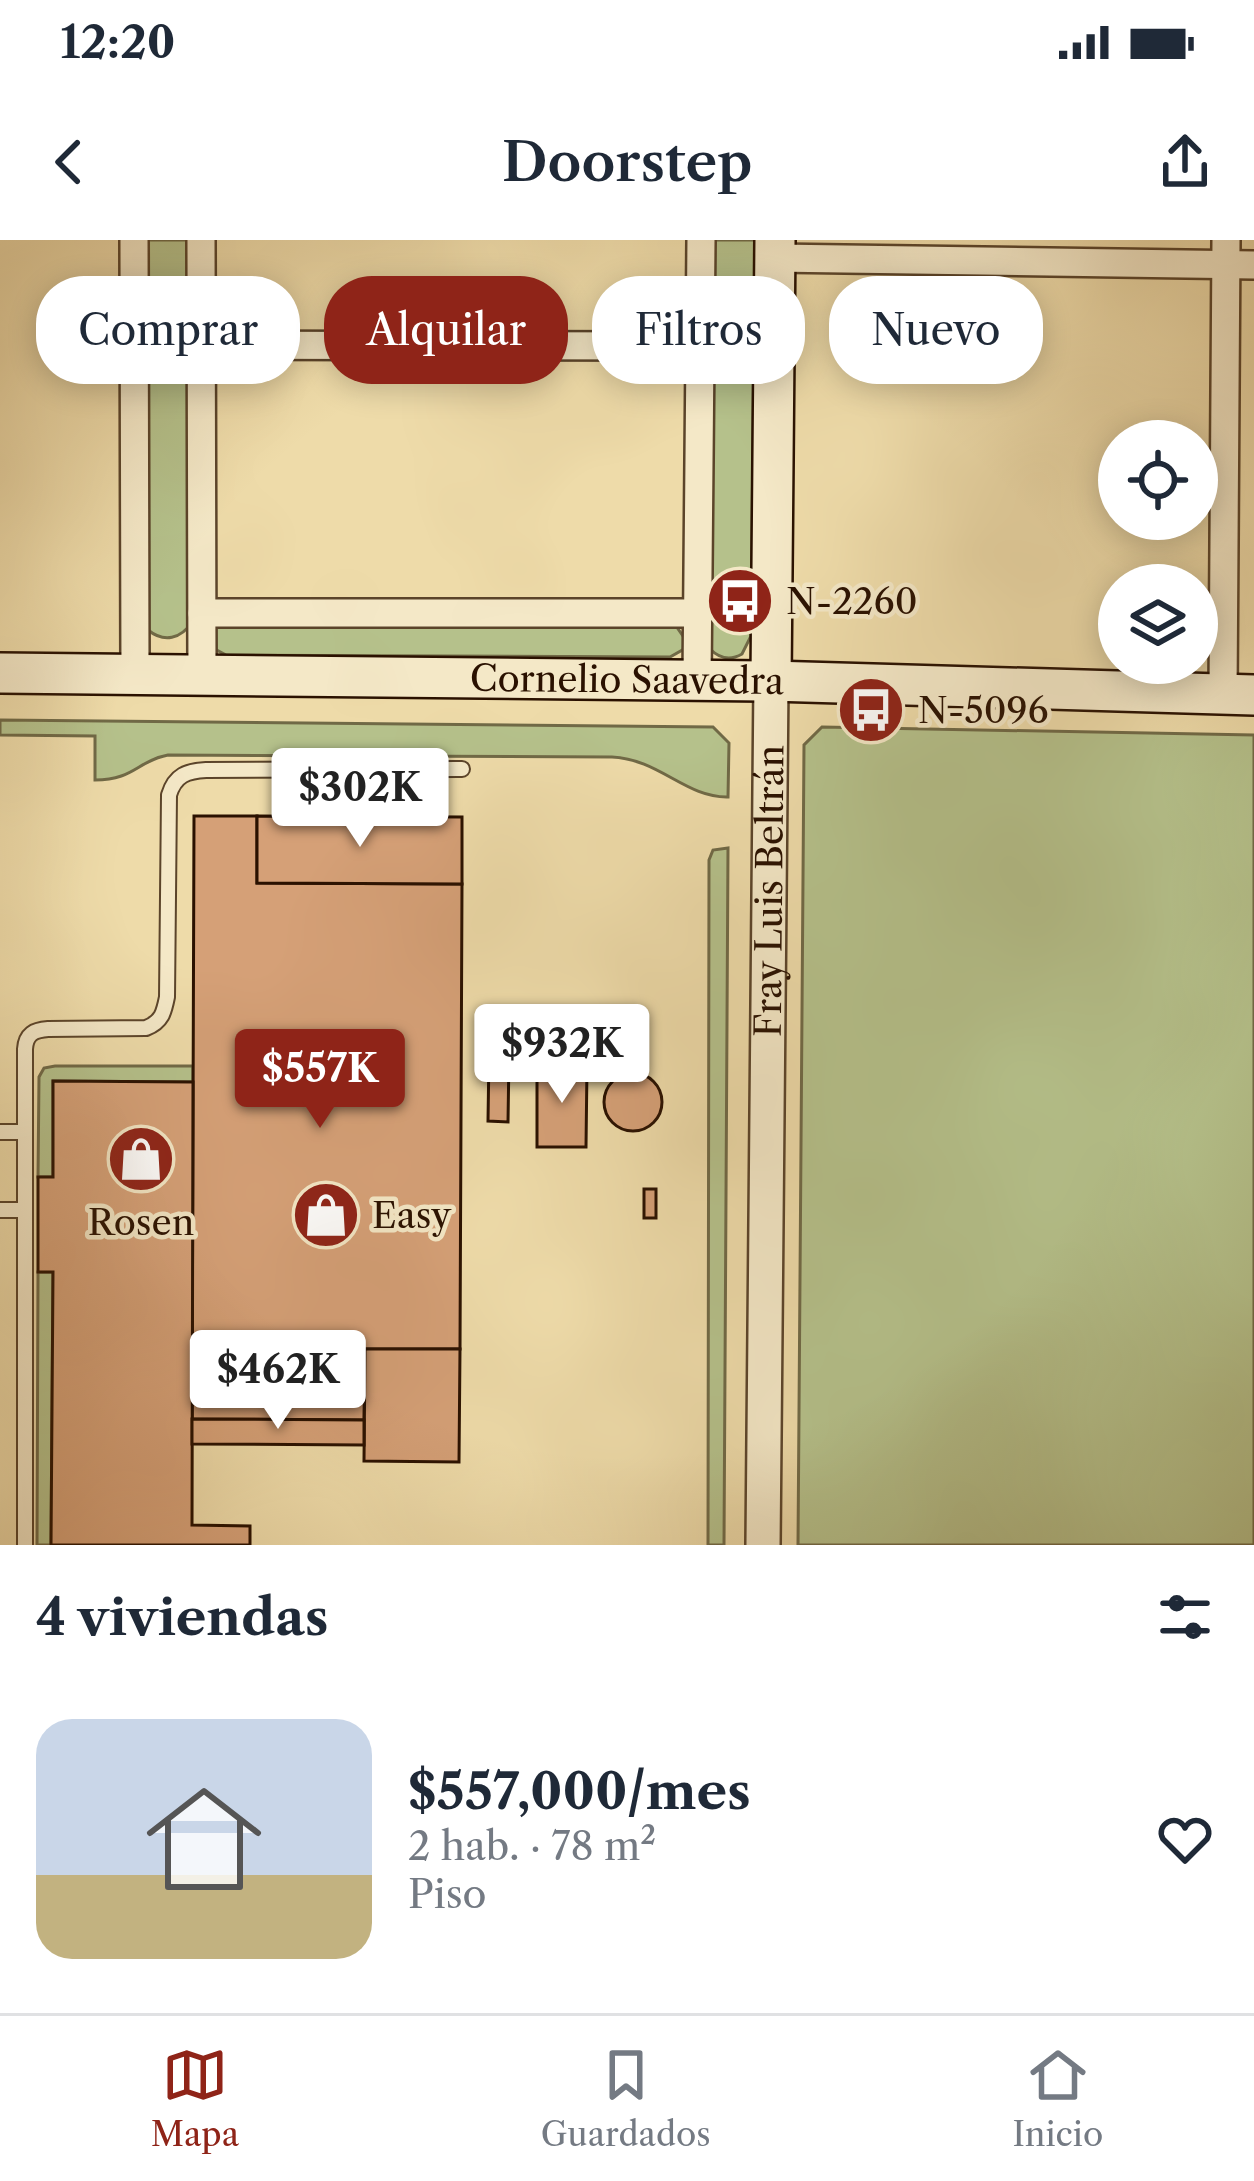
<!DOCTYPE html>
<html lang="es">
<head>
<meta charset="utf-8">
<style>
	body { margin:0; font-family:"Libre Caslon Text",serif; background:#f6f6f7; color:#1f2937; height:100vh; display:flex; flex-direction:column; font-size:45px; white-space:nowrap }
	* { box-sizing:border-box; margin:0 }
	p { font-size:39px; color:#747a83 }
	.icon { flex:none; width:66px; height:66px; fill:none; stroke:currentColor; stroke-width:2; stroke-linecap:round; stroke-linejoin:round }
	.map { position:relative; height:1305px; overflow:hidden }
	.details { display:flex; flex-direction:column; background:#fff; flex:1 }
	.details>* { flex:none }
	.banner { position:absolute; left:36px; top:36px; width:1182px; height:108px; display:flex; gap:24px }
	.fabs { position:absolute; left:1098px; top:180px; display:grid; gap:24px }
	.fabs a { display:grid; place-items:center; width:120px; height:120px; border-radius:50%; background:#fff; box-shadow:0 6px 30px #0003; font-size:60px }
	.price { position:absolute; translate:-50% -102px; padding:0 27px; border-radius:12px; background:#fff; color:#222; font-size:39px; line-height:78px; filter:drop-shadow(0 3px 6px #0008) }
	.price::after { content:''; position:absolute; left:50%; top:72px; width:36px; height:27px; margin-left:-18px; background:inherit; clip-path:polygon(0 0,100% 0,50% 100%) }
	.price.selected { background:#8f2418; color:#fff }
	ul { padding:0; list-style:none }
	li { display:flex; align-items:center; gap:36px; height:300px; padding:0 36px }
	li span { display:grid; place-items:center; flex:none; width:336px; height:240px; border-radius:36px; color:#555 }
	li>.icon { margin-inline-start:auto }
	span .icon { width:144px; height:144px; fill:#fffc; stroke-width:1 }
	li b { font-size:51px }
	h2 { display:flex; justify-content:space-between; align-items:center; height:144px; padding:0 36px; font-size:51px }
	.chip { padding:0 42px; border-radius:48px; background:#fff; box-shadow:0 6px 30px #0003; font-size:42px; line-height:108px }
	.chip.selected { background:#8f2418; color:#fff }
	.status { display:flex; justify-content:space-between; align-items:center; height:84px; padding:0 60px; background:#fff; direction:ltr }
	.status svg { height:33px; fill:currentColor }
	header { display:flex; justify-content:space-between; align-items:center; height:156px; padding:0 36px; background:#fff; font-size:54px; font-weight:600 }
	.menu { display:flex; justify-content:space-around; align-items:center; height:168px; border-top:3px solid #e0e1e3; background:#fff; font-size:33px; color:#747a83 }
	.menu a { display:grid; justify-items:center; gap:6px }
	.menu .selected { color:#8f2418 }
	.map>svg:first-child { display:block }
	.green { fill:#b5c18b; stroke:#706946; stroke-width:3 }
	.building { fill:#d5a077; stroke:#2a1100; stroke-width:3 }
	.lines { fill:none; stroke-linecap:round; stroke-linejoin:round }
	.service-casing { stroke:#5b442a; stroke-width:18 }
	.minor-casing { stroke:#5b442a; stroke-width:32 }
	.tertiary-casing { stroke:#5b442a; stroke-width:38 }
	.secondary-casing { stroke:#2a1100; stroke-width:44 }
	.service { stroke:#f4e8c7; stroke-width:14 }
	.minor { stroke:#f4e8c7; stroke-width:27 }
	.tertiary { stroke:#f4e8c7; stroke-width:33 }
	.secondary { stroke:#f4e8c7; stroke-width:39 }
	.labels { text-anchor:middle; stroke-width:9; stroke-linejoin:round; paint-order:stroke }
	.poi-label { font-size:36px; fill:#2a1100; stroke:#f4e8c7; text-anchor:start }
	.street-label { font-size:36px; fill:#2a1100; stroke:#f4e8c7 }
</style>
</head>
<body>
<div class="status"><b>12:20</b><svg viewBox="0 0 49 12"><path d="M0 12V9h3v3zM5 12V6h3v6zM10 12V3h3v9zM15 12V0h3v12zM26 1h20v11H26zM47 4h2v5h-2z"/></svg></div>
<header><svg class="icon" aria-label="back" viewBox="0 0 24 24"><path d="M15 5l-7 7 7 7"/></svg>Doorstep<svg class="icon" aria-label="share" viewBox="0 0 24 24"><path d="M12 15V3M7 8l5-5 5 5M5 13v7h14v-7"/></svg></header>
<div class="map">
<svg width="1254" height="1305" viewBox="0 0 1254 1305">
	<rect width="100%" height="100%" fill="#eedba9"/>
	<filter id="stains"><feTurbulence type="fractalNoise" baseFrequency=".00167" numOctaves="4"/><feColorMatrix values="0 0 0 0 .2 0 0 0 0 .09 0 0 0 0 .02 0 0 0 .5 -.17"/></filter>
	<radialGradient id="worn" r=".72"><stop offset=".6" stop-color="#630" stop-opacity="0"/><stop offset="1" stop-color="#630" stop-opacity=".3"/></radialGradient>
	<!-- green -->
	<g class="green">
		<path d="M 141,0 L 192,0 C 192,21 196,47 191,68 C 189,77 182,85 172,87 C 132,95 142,24 141,0 Z"/>
		<path d="M 710,0 L 755,0 L 751,396 L 742,414 C 730,421 720,419 710,409 Z"/>
		<path d="M 153,125 L 166,135 L 183,125 L 189,131 L 192,382 C 181,399 164,403 148,390 L 147,130 Z"/>
		<path d="M 217,385 L 676,386 L 685,399 L 684,409 L 670,417 L 226,415 L 213,408 L 213,388 Z"/>
		<path d="M 0,480 L 713,487 L 729,503 L 728,557 C 686,558 659,519 612,517 L 168,515 C 137,521 134,540 95,540 L 95,496 L 0,495 Z"/>
		<path d="M 822,487 L 1254,495 L 1254,1305 L 798,1305 L 804,505 Z"/>
		<path d="M 728,608 L 724,1305 L 708,1305 L 709,620 L 713,610 Z"/>
		<path d="M 55,826 L 193,826 L 193,842 L 53,841 L 53,937 L 38,937 L 39,837 L 44,828 Z"/>
		<path d="M 38,1032 L 53,1032 L 51,1305 L 37,1305 Z"/>
	</g>
	<!-- building -->
	<g class="building">
		<path d="M 194,576 L 257,576 L 257,643 L 462,644 L 460,1109 L 365,1109 L 364,1180 L 192,1179 Z"/>
		<path d="M 257,576 L 462,577 L 462,644 L 257,643 Z"/>
		<path d="M 489,815 L 509,816 L 508,882 L 488,881 Z"/>
		<path d="M 537,826 L 587,826 L 586,907 L 537,907 Z"/>
		<circle cx="633" cy="862" r="29"/>
		<path d="M 53,841 L 193,842 L 192,1285 L 250,1286 L 250,1305 L 51,1305 L 53,1032 L 38,1032 L 38,937 L 53,937 Z"/>
		<rect x="644" y="949" width="12" height="29"/>
		<path d="M 365,1109 L 460,1109 L 459,1222 L 364,1221 Z"/>
		<path d="M 192,1179 L 364,1180 L 364,1205 L 192,1204 Z"/>
	</g>
	<g class="lines">
		<defs>
			<g id="service">
				<path d="M 0,892 L 25,892"/>
				<path d="M 0,970 L 25,970"/>
				<path d="M 25,1305 L 25,809 C 26,794 34,790 48,789 L 146,788 C 162,782 164,772 167,757 L 169,555 C 175,535 187,531 206,530 L 462,529"/>
			</g>
			<g id="minor">
				<path d="M 134,0 L 135,434"/>
				<path d="M 201,0 L 202,435"/>
				<path d="M 775,18 L 1254,25"/>
				<path d="M 134,105 L 700,106"/>
				<path d="M 202,373 L 697,373"/>
				<path d="M 697,440 L 701,0"/>
				<path d="M 1223,454 L 1226,0"/>
			</g>
			<g id="tertiary">
				<path id="s1" d="M 763,1305 L 771,441"/>
			</g>
			<g id="secondary">
				<path id="s2" d="M 0,433 L 771,441 L 1254,455"/>
				<path d="M 771,441 L 775,0"/>
			</g>
		</defs>
		<!-- service casing -->
		<use href="#service" class="service-casing"/>
		<!-- minor casing -->
		<use href="#minor" class="minor-casing"/>
		<!-- tertiary casing -->
		<use href="#tertiary" class="tertiary-casing"/>
		<!-- secondary casing -->
		<use href="#secondary" class="secondary-casing"/>
		<!-- service -->
		<use href="#service" class="service"/>
		<!-- minor -->
		<use href="#minor" class="minor"/>
		<!-- tertiary -->
		<use href="#tertiary" class="tertiary"/>
		<!-- secondary -->
		<use href="#secondary" class="secondary"/>
	</g>
	<!-- icons -->
	<defs>
		<symbol id="bus-disc" viewBox="-11 -11 22 22"><circle r="9.5" fill="#8f2418" stroke="#f4e8c7"/><path d="M-5-6H5V4H4V6H2V4H-2V6H-4V4H-5ZM-3.5-4V0h7V-4ZM-3.5 1.2v1.5H-2V1.2ZM2 1.2v1.5H3.5V1.2Z" fill="#fff"/></symbol>
		<symbol id="shop-disc" viewBox="-11 -11 22 22"><circle r="9.5" fill="#8f2418" stroke="#f4e8c7"/><path d="M-5-2.5h2.3a2.7 3.5 0 0 1 5.4 0H5L5.5 6h-11ZM-1.5-2.5h3a1.5 2.3 0 0 0-3 0Z" fill="#fff"/></symbol>
	</defs>
	<g fill-rule="evenodd">
		<use href="#bus-disc" x="702" y="323" width="76" height="76"/>
		<use href="#bus-disc" x="833" y="432" width="76" height="76"/>
		<use href="#shop-disc" x="103" y="881" width="76" height="76"/>
		<use href="#shop-disc" x="288" y="937" width="76" height="76"/>
	</g>
	<g class="labels">
		<!-- poi labels -->
		<g class="poi-label">
			<text x="786" y="374">N-2260</text>
			<text x="918" y="483">N-5096</text>
			<text x="372" y="988">Easy</text>
			<text x="141" y="995" text-anchor="middle">Rosen</text>
		</g>
		<!-- street labels -->
		<g class="street-label">
			<text dy="13" stroke="none"><textPath href="#s2" startOffset="627">Cornelio Saavedra</textPath></text>
			<text dy="13" stroke="none"><textPath href="#s1" startOffset="654">Fray Luis Beltrán</textPath></text>
		</g>
	</g>
	<rect width="100%" height="100%" filter="url(#stains)"/>
	<rect width="100%" height="100%" fill="url(#worn)"/>
</svg>
<div class="fabs">
<a><svg class="icon" aria-label="locate" viewBox="0 0 24 24"><circle cx="12" cy="12" r="6"/><path d="M12 2v4M12 18v4M2 12h4M18 12h4"/></svg></a>
<a><svg class="icon" aria-label="layers" viewBox="0 0 24 24"><path d="M12 4l9 5-9 5-9-5zM3 14l9 5 9-5"/></svg></a>
</div>
<b class="price" style="left:360px;top:610px">$302K</b>
<b class="price" style="left:562px;top:866px">$932K</b>
<b class="price selected" style="left:320px;top:891px">$557K</b>
<b class="price" style="left:278px;top:1192px">$462K</b>
<div class="banner">
<a class="chip">Comprar</a>
<a class="chip selected">Alquilar</a>
<a class="chip">Filtros</a>
<a class="chip">Nuevo</a>
</div>
</div>
<section class="details">
<h2>4 viviendas<svg class="icon" aria-label="filters" viewBox="0 0 24 24"><path d="M4 7h16M4 17h16"/><circle cx="9" cy="7" r="2"/><circle cx="15" cy="17" r="2"/></svg></h2>
<ul>
<li><span style="background:linear-gradient(#c9d6e8 65%,#c2b280 0)"><svg class="icon" aria-label="home" viewBox="0 0 24 24"><path d="M3 11l9-7 9 7M6 9v11h12V9"/></svg></span><div><b>$557,000/mes</b><p>2 hab. · 78 m²</p><p>Piso</p></div><svg class="icon" aria-label="heart" viewBox="0 0 24 24"><path d="M12 20l-8-8c-3-5 5-10 8-4 3-6 11-1 8 4z"/></svg></li>
</ul>
</section>
<nav class="menu">
<a class="selected"><svg class="icon" aria-label="map" viewBox="0 0 24 24"><path d="M3 6l6-2 6 2 6-2v14l-6 2-6-2-6 2zM9 4v14M15 6v14"/></svg>Mapa</a>
<a><svg class="icon" aria-label="saved" viewBox="0 0 24 24"><path d="M7 4h10v16l-5-4-5 4z"/></svg>Guardados</a>
<a><svg class="icon" aria-label="home" viewBox="0 0 24 24"><path d="M3 11l9-7 9 7M6 9v11h12V9"/></svg>Inicio</a>
</nav>
</body>
</html>
